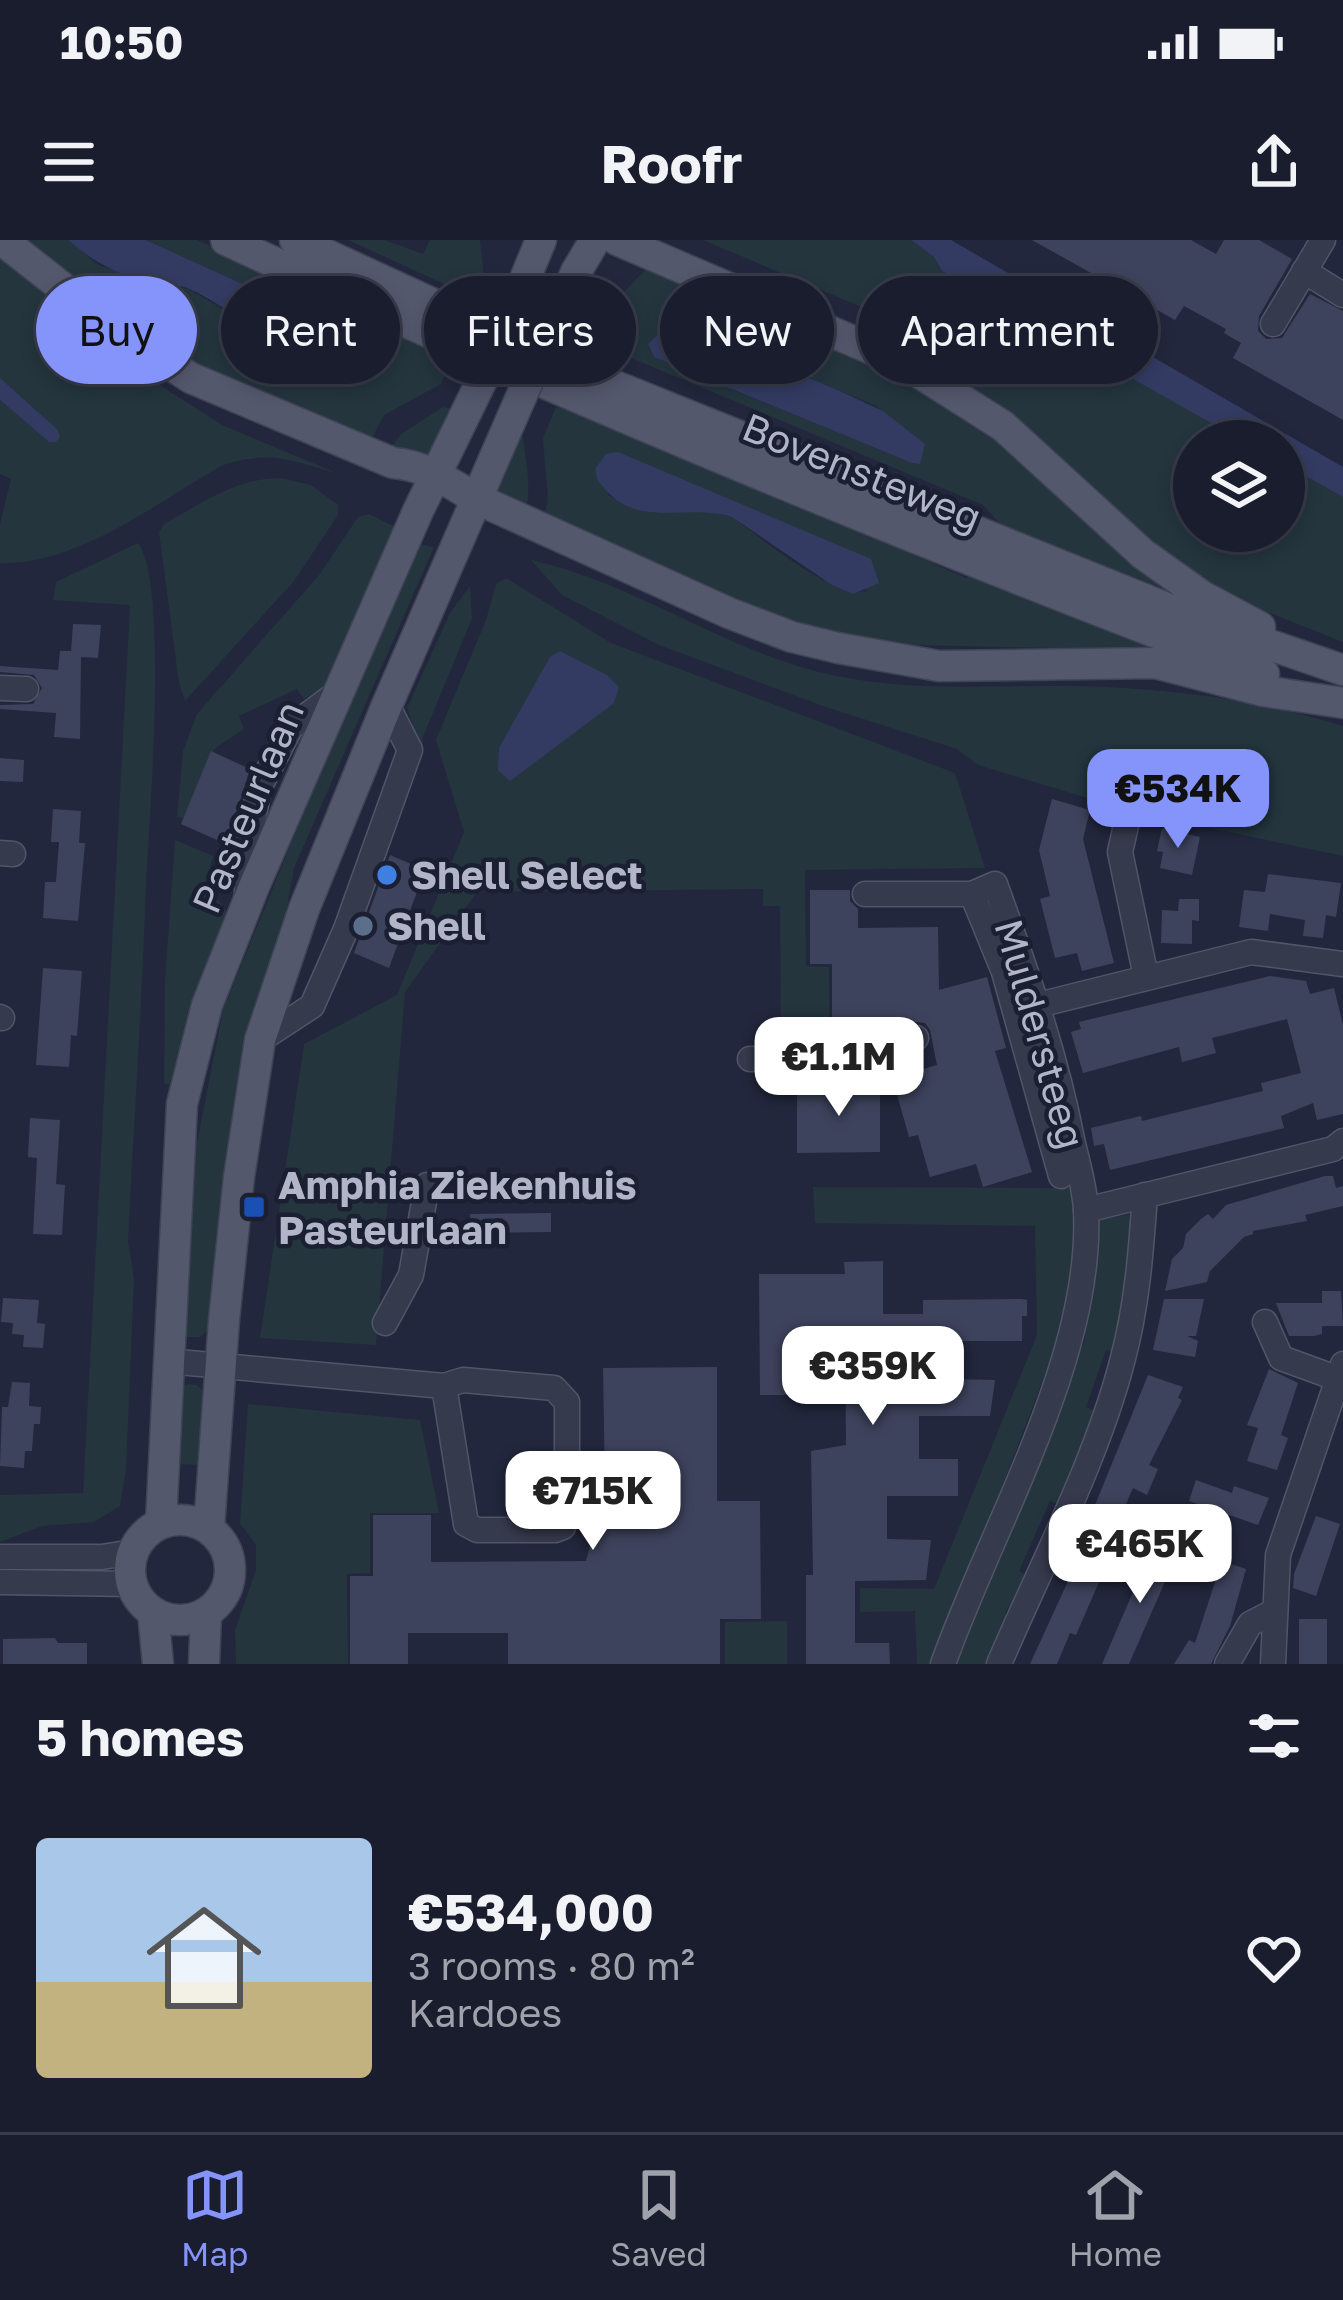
<!DOCTYPE html>
<html lang="en">
<head>
<meta charset="utf-8">
<style>
	body { margin:0; font-family:"Golos Text",sans-serif; background:#272a3a; color:#f1f3f6; height:100vh; display:flex; flex-direction:column; font-size:45px; white-space:nowrap }
	* { box-sizing:border-box; margin:0 }
	p { font-size:39px; color:#9fa2aa }
	.icon { flex:none; width:66px; height:66px; fill:none; stroke:currentColor; stroke-width:2; stroke-linecap:round; stroke-linejoin:round }
	.map { position:relative; height:1424px; overflow:hidden }
	.drawer { display:flex; flex-direction:column; background:#1a1d2e; flex:1 }
	.drawer>* { flex:none }
	.banner { position:absolute; left:36px; top:36px; width:1272px; height:108px; display:flex; gap:24px }
	.buttons { position:absolute; left:1173px; top:180px; display:grid; gap:24px }
	.buttons a { display:grid; place-items:center; width:132px; height:132px; border-radius:50%; background:#1a1d2e; box-shadow:0 6px 18px #0003,0 0 0 3px #383b4a; font-size:60px }
	.price { position:absolute; translate:-50% -102px; padding:0 27px; border-radius:24px; background:#fff; color:#222; font-size:39px; line-height:78px; filter:drop-shadow(0 3px 6px #0008) }
	.price::after { content:''; position:absolute; left:50%; top:72px; width:36px; height:27px; margin-left:-18px; background:inherit; clip-path:polygon(0 0,100% 0,50% 100%) }
	.price.current { background:#8494fb; color:#111 }
	ul { padding:0; list-style:none }
	li { display:flex; align-items:center; gap:36px; height:300px; padding:0 36px }
	li span { display:grid; place-items:center; flex:none; width:336px; height:240px; border-radius:12px; color:#555 }
	li>.icon { margin-inline-start:auto }
	span .icon { width:144px; height:144px; fill:#fffc; stroke-width:1 }
	li b { font-size:51px }
	h2 { display:flex; justify-content:space-between; align-items:center; height:144px; padding:0 36px; font-size:51px }
	.pill { padding:0 42px; border-radius:54px; background:#1a1d2e; box-shadow:0 6px 18px #0003,0 0 0 3px #383b4a; font-size:42px; line-height:108px }
	.pill.current { background:#8494fb; color:#111 }
	.status { display:flex; justify-content:space-between; align-items:center; height:84px; padding:0 60px; background:#1a1d2e; direction:ltr }
	.status svg { height:33px; fill:currentColor }
	header { display:flex; justify-content:space-between; align-items:center; height:156px; padding:0 36px; background:#1a1d2e; font-size:54px; font-weight:700 }
	.tab-bar { display:flex; justify-content:space-around; align-items:center; height:168px; border-top:3px solid #383b4a; background:#1a1d2e; font-size:33px; color:#9fa2aa }
	.tab-bar a { display:grid; justify-items:center; gap:6px }
	.tab-bar .current { color:#8494fb }
	.map>svg:first-child { display:block }
	.green { fill:#24353e; fill-rule:evenodd }
	.water { fill:#333b63 }
	.building { fill:#3e435d }
	.lines { fill:none; stroke-linecap:round; stroke-linejoin:round }
	.minor-casing { stroke:#515568; stroke-width:27 }
	.major-casing { stroke:#3f4356; stroke-width:33 }
	.minor { stroke:#363a4d; stroke-width:24 }
	.major { stroke:#54586d; stroke-width:30 }
	.major-bridge-casing { stroke:#3f4356; stroke-width:33; stroke-linecap:butt }
	.major-bridge { stroke:#54586d; stroke-width:30 }
	.shop-dot { fill:#3f7fe0; stroke:#1b1f32; stroke-width:4.5 }
	.service-dot { fill:#5c6f8a; stroke:#1b1f32; stroke-width:4.5 }
	.transit-dot { fill:#1a4fb4; stroke:#1b1f32; stroke-width:4.5 }
	.labels { text-anchor:middle; stroke-width:9; stroke-linejoin:round; paint-order:stroke }
	.street-label { font-size:39px; fill:#b2b5c8; stroke:#1b1f32 }
	.poi-label { font-size:39px; font-weight:bold; fill:#b2b5c8; stroke:#1b1f32; text-anchor:start }
</style>
</head>
<body>
<div class="status"><b>10:50</b><svg viewBox="0 0 49 12"><path d="M0 12V9h3v3zM5 12V6h3v6zM10 12V3h3v9zM15 12V0h3v12zM26 1h20v11H26zM47 4h2v5h-2z"/></svg></div>
<header><svg class="icon" aria-label="menu" viewBox="0 0 24 24"><path d="M4 6h16M4 12h16M4 18h16"/></svg>Roofr<svg class="icon" aria-label="share" viewBox="0 0 24 24"><path d="M12 15V3M7 8l5-5 5 5M5 13v7h14v-7"/></svg></header>
<div class="map">
<svg width="1343" height="1424" viewBox="0 0 1343 1424">
	<rect width="100%" height="100%" fill="#22273d"/>
	<!-- green -->
	<g class="green">
		<path d="M 18,0 L 68,0 L 97,24 L 116,31 L 188,49 L 312,119 L 360,131 L 383,125 L 380,107 L 146,0 L 197,0 L 453,117 L 441,144 L 384,175 L 372,198 L 367,198 L 221,137 L 157,104 Z"/>
		<path d="M 348,0 L 384,0 L 423,14 L 430,0 L 480,0 L 484,36 L 475,58 Z"/>
		<path d="M 703,0 L 911,0 L 934,17 L 942,31 L 1245,201 L 1194,201 L 1194,291 L 1284,291 L 1284,224 L 1343,257 L 1343,402 L 1232,358 L 1165,318 L 897,82 Z"/>
		<path d="M 0,17 L 141,133 L 222,185 L 339,234 C 292,221 271,209 221,226 C 157,263 75,326 0,323 L 0,284 L 11,239 L 0,234 L 0,160 L 49,202 L 46,179 L 0,138 Z"/>
		<path d="M 651,24 L 960,165 L 1180,355 L 1002,286 L 983,265 L 588,100 L 598,78 ZM 660,92 L 681,94 L 739,122 L 800,134 L 876,166 L 925,205 L 912,223 L 654,117 L 648,104 Z"/>
		<path d="M 443,167 L 451,169 L 430,222 L 391,208 L 400,195 Z"/>
		<path d="M 556,167 L 623,188 L 966,338 L 975,335 L 1183,411 L 917,405 L 833,394 L 761,372 L 544,277 L 548,260 L 543,198 ZM 618,213 L 868,351 C 831,358 763,299 732,277 C 685,263 659,285 608,255 Z"/>
		<path d="M 517,195 L 523,197 C 525,219 532,246 526,268 L 494,254 Z"/>
		<path d="M 281,238 L 311,245 L 338,265 L 338,275 L 294,341 L 185,461 L 179,443 L 159,292 L 164,284 C 202,263 236,238 281,238 Z"/>
		<path d="M 369,274 L 399,289 L 332,443 L 304,459 L 297,449 L 239,476 L 244,489 L 214,509 L 184,578 L 177,577 L 183,511 L 197,474 L 320,334 L 358,277 Z"/>
		<path d="M 138,303 C 169,344 149,582 146,645 C 142,764 134,882 128,1001 L 134,1039 L 126,1230 L 120,1266 L 94,1282 L 42,1286 L 0,1302 L 0,1255 L 83,1253 L 130,365 L 53,360 L 56,342 Z"/>
		<path d="M 414,303 L 434,307 L 294,628 L 213,1086 L 200,1097 L 184,1097 L 185,964 L 223,770 Z"/>
		<path d="M 531,320 C 637,343 730,415 837,436 C 915,452 995,445 1074,446 C 1165,448 1255,459 1343,486 L 1343,616 L 1134,572 L 978,525 L 957,509 L 826,467 L 659,405 L 562,355 Z"/>
		<path d="M 506,338 L 611,403 L 955,533 L 985,628 L 805,630 L 806,726 L 829,727 L 830,804 L 781,804 L 780,666 L 763,666 L 763,649 L 477,652 L 405,752 L 376,1105 L 260,1098 L 304,804 L 397,755 L 464,592 L 436,500 L 486,380 L 496,344 Z"/>
		<path d="M 470,346 L 472,378 L 423,497 L 422,510 L 407,468 L 450,373 Z"/>
		<path d="M 175,600 L 213,616 L 206,643 L 231,678 L 169,845 L 164,843 L 165,739 Z"/>
		<path d="M 813,947 L 1073,948 L 1080,976 L 1061,1093 L 934,1424 L 917,1424 L 915,1371 L 860,1372 L 860,1348 L 934,1349 L 1037,1095 L 1035,986 L 815,983 Z"/>
		<path d="M 1136,973 L 1119,1114 L 1106,1110 L 1086,1167 L 1098,1172 L 1063,1266 L 1050,1261 L 1019,1331 L 1031,1337 L 1018,1369 L 1008,1366 L 1005,1374 L 1014,1378 L 994,1424 L 954,1424 L 1085,1100 L 1098,980 Z"/>
		<path d="M 188,1144 L 197,1145 L 208,1156 L 206,1225 L 167,1224 L 179,1148 Z"/>
		<path d="M 248,1164 L 420,1180 L 439,1273 L 370,1273 L 370,1333 L 347,1334 L 348,1424 L 236,1424 L 235,1390 L 256,1330 L 256,1305 L 240,1283 Z"/>
		<path d="M 787,1381 L 787,1424 L 725,1424 L 725,1382 Z"/>
	</g>
	<!-- water -->
	<g class="water">
		<path d="M 68,0 L 146,0 L 380,107 L 385,114 L 383,125 C 318,151 243,71 187,48 C 173,43 156,44 141,40 C 112,32 90,19 68,0 Z"/>
		<path d="M 911,0 L 951,0 L 1343,227 L 1343,257 L 1284,224 L 1284,201 L 1245,201 L 1220,188 L 942,31 L 934,17 Z"/>
		<path d="M 660,92 L 681,94 L 739,122 L 800,134 L 842,152 L 883,171 L 925,204 L 920,224 L 912,223 L 654,117 L 648,104 Z"/>
		<path d="M 0,138 L 57,189 L 60,197 L 56,202 L 49,202 L 0,160 Z"/>
		<path d="M 618,212 L 871,319 L 879,343 L 853,354 L 832,345 L 732,277 C 682,262 633,293 597,239 L 595,229 L 606,214 Z"/>
		<path d="M 560,411 L 607,435 L 619,447 L 614,463 L 510,541 L 498,530 L 499,508 L 550,417 Z"/>
	</g>
	<!-- building -->
	<g class="building">
		<path d="M 1032,0 L 1191,0 L 1216,14 L 1224,0 L 1259,0 L 1292,19 L 1259,76 L 1258,91 L 1266,99 L 1282,98 L 1310,54 L 1343,71 L 1343,180 L 1233,118 L 1241,103 L 1224,93 L 1226,89 L 1184,66 L 1175,80 Z"/>
		<path d="M 73,384 L 101,385 L 98,418 L 81,417 L 80,499 L 54,497 L 56,473 L 0,469 L 0,465 L 33,464 L 42,448 L 34,435 L 0,432 L 0,426 L 58,430 L 60,411 L 71,411 Z"/>
		<path d="M 211,511 L 250,529 L 226,604 L 181,584 Z"/>
		<path d="M 0,518 L 24,520 L 23,542 L 0,541 Z"/>
		<path d="M 1052,559 L 1090,570 L 1083,599 L 1114,723 L 1082,731 L 1077,713 L 1055,718 L 1040,659 L 1050,656 L 1039,610 Z"/>
		<path d="M 53,569 L 81,571 L 79,603 L 85,603 L 78,681 L 43,678 L 45,642 L 56,642 L 59,602 L 51,602 Z"/>
		<path d="M 1162,588 L 1200,597 L 1192,635 L 1160,628 L 1163,612 L 1157,611 Z"/>
		<path d="M 390,615 L 425,630 L 389,728 L 354,713 Z"/>
		<path d="M 1268,634 L 1341,643 L 1336,677 L 1326,675 L 1323,698 L 1303,696 L 1305,680 L 1270,674 L 1268,691 L 1239,687 L 1244,650 L 1265,652 Z"/>
		<path d="M 810,650 L 850,650 L 850,661 L 858,669 L 858,688 L 938,687 L 939,750 L 987,737 L 1006,808 L 995,811 L 1032,932 L 983,947 L 976,924 L 930,937 L 918,895 L 909,897 L 894,844 L 904,843 L 902,835 L 937,825 L 930,790 L 925,783 L 917,782 L 832,786 L 832,724 L 810,724 Z"/>
		<path d="M 1179,659 L 1199,659 L 1199,681 L 1192,680 L 1192,704 L 1161,703 L 1162,670 L 1178,671 Z"/>
		<path d="M 43,728 L 82,731 L 77,796 L 71,795 L 69,827 L 36,825 Z"/>
		<path d="M 1270,736 L 1306,741 L 1310,754 L 1334,748 L 1343,785 L 1343,874 L 1317,880 L 1313,863 L 1281,876 L 1284,888 L 1110,930 L 1104,904 L 1094,906 L 1091,888 L 1141,876 L 1142,881 L 1263,851 L 1261,843 L 1301,833 L 1287,779 L 1212,798 L 1216,813 L 1182,822 L 1179,807 L 1083,833 L 1071,792 L 1081,789 L 1079,782 Z"/>
		<path d="M 849,844 L 880,844 L 880,912 L 797,913 L 797,848 L 849,848 Z"/>
		<path d="M 30,878 L 60,880 L 56,944 L 65,945 L 62,995 L 33,994 L 37,918 L 28,917 Z"/>
		<path d="M 1325,936 L 1333,936 L 1336,948 L 1343,946 L 1343,966 L 1305,975 L 1307,981 L 1253,991 L 1253,994 L 1244,997 L 1210,1031 L 1207,1042 L 1165,1051 L 1172,1019 L 1183,1008 L 1186,994 L 1201,979 L 1208,974 L 1213,979 L 1226,965 Z"/>
		<path d="M 551,973 L 551,992 L 471,993 L 470,974 Z"/>
		<path d="M 883,1021 L 883,1074 L 923,1074 L 923,1060 L 1022,1059 L 1027,1060 L 1027,1076 L 1022,1076 L 1022,1101 L 951,1101 L 951,1139 L 995,1140 L 990,1176 L 919,1176 L 919,1219 L 958,1219 L 958,1256 L 887,1256 L 887,1299 L 931,1300 L 926,1340 L 855,1341 L 855,1403 L 889,1403 L 890,1424 L 806,1424 L 806,1335 L 813,1335 L 811,1211 L 846,1205 L 845,1100 L 795,1100 L 795,1155 L 760,1155 L 759,1034 L 845,1034 L 844,1022 Z"/>
		<path d="M 1322,1051 L 1341,1051 L 1343,1086 L 1322,1086 L 1322,1094 L 1314,1096 L 1289,1096 L 1276,1063 L 1322,1063 Z"/>
		<path d="M 3,1058 L 39,1060 L 37,1083 L 45,1084 L 43,1108 L 23,1107 L 24,1095 L 12,1094 L 13,1083 L 1,1082 Z"/>
		<path d="M 1164,1059 L 1204,1059 L 1196,1096 L 1187,1096 L 1198,1101 L 1195,1117 L 1153,1110 Z"/>
		<path d="M 717,1127 L 717,1261 L 760,1261 L 761,1379 L 720,1379 L 720,1424 L 508,1424 L 508,1393 L 408,1393 L 408,1424 L 350,1424 L 350,1336 L 373,1336 L 373,1275 L 431,1275 L 431,1322 L 586,1321 L 605,1249 L 603,1128 Z"/>
		<path d="M 1269,1129 L 1298,1143 L 1281,1195 L 1288,1198 L 1277,1230 L 1247,1221 L 1258,1188 L 1247,1185 Z"/>
		<path d="M 1148,1135 L 1183,1147 L 1178,1158 L 1182,1160 L 1149,1225 L 1158,1229 L 1147,1255 L 1133,1248 L 1100,1323 L 1106,1326 L 1076,1395 L 1070,1393 L 1057,1424 L 1030,1424 L 1080,1315 L 1077,1314 L 1080,1302 Z"/>
		<path d="M 12,1142 L 30,1143 L 29,1166 L 41,1167 L 40,1184 L 34,1184 L 32,1211 L 25,1211 L 24,1228 L 0,1226 L 2,1167 L 8,1167 Z"/>
		<path d="M 1196,1240 L 1232,1253 L 1234,1246 L 1269,1258 L 1258,1285 L 1189,1261 Z"/>
		<path d="M 1316,1276 L 1340,1284 L 1316,1356 L 1293,1348 L 1294,1334 Z"/>
		<path d="M 1154,1303 L 1177,1313 L 1164,1344 L 1129,1424 L 1102,1424 Z"/>
		<path d="M 1222,1321 L 1246,1329 L 1230,1386 L 1211,1424 L 1174,1424 L 1189,1400 L 1195,1403 Z"/>
		<rect x="1299" y="1379" width="28" height="45"/>
		<path d="M 55,1398 L 58,1403 L 87,1403 L 87,1424 L 3,1424 L 3,1399 Z"/>
	</g>
	<g class="lines">
		<defs>
			<g id="minor">
				<path d="M 1304,31 L 1343,55"/>
				<path d="M 1273,84 L 1323,0"/>
				<path d="M 0,448 L 26,449"/>
				<path d="M 1130,568 L 1120,612 L 1146,737"/>
				<path d="M 0,613 L 13,614"/>
				<path d="M 865,654 L 972,654 L 995,644 C 1025,728 1055,811 1072,899 C 1077,922 1085,947 1086,971 C 1093,1118 992,1286 943,1424"/>
				<path d="M 972,654 L 1004,732 L 1061,936"/>
				<path d="M 247,658 L 247,613 L 259,548 L 291,487 L 340,451"/>
				<path d="M 1038,765 L 1251,712 L 1343,724"/>
				<path d="M 0,777 L 2,778"/>
				<path d="M 260,800 L 312,766 L 346,689 L 410,510 L 387,465"/>
				<path d="M 750,819 L 884,818 L 916,798"/>
				<path d="M 1086,970 L 1333,909 L 1343,901"/>
				<path d="M 1265,1082 L 1281,1118 L 1336,1138"/>
				<path d="M 385,1083 L 411,1035 L 427,945"/>
				<path d="M 167,1121 L 444,1146 L 463,1140 L 554,1148 L 567,1162 L 567,1276 L 563,1287 L 555,1290 L 477,1290 L 466,1284 L 444,1146"/>
				<path d="M 0,1317 L 102,1317 L 133,1312"/>
				<path d="M 0,1342 L 132,1344"/>
				<path d="M 999,1424 C 1040,1328 1096,1222 1122,1122 C 1137,1067 1141,1012 1145,955"/>
				<path d="M 1227,1424 L 1250,1384 L 1275,1371"/>
				<path d="M 1273,1424 L 1278,1315 L 1343,1124"/>
			</g>
			<g id="major">
				<path d="M 2,0 L 114,88 L 191,138 L 393,223 C 425,225 450,243 477,259 L 729,373 L 792,397 L 838,408 L 939,426 L 1155,423 L 1263,451 L 1343,463"/>
				<path d="M 226,0 C 565,158 913,301 1264,434"/>
				<path d="M 295,0 L 583,133 L 1189,377 L 1343,430"/>
				<path d="M 617,0 L 904,123 L 1003,186 L 1143,314 L 1202,356 L 1260,387"/>
				<path d="M 511,73 L 541,0"/>
				<path d="M 551,90 L 576,32 L 595,0"/>
				<circle cx="180" cy="1330" r="50"/>
				<path d="M 161,1283 L 182,864 L 207,765 L 255,644 L 418,271 L 482,140"/>
				<path d="M 209,1288 L 224,1080 L 239,937 L 260,800 L 304,669 L 387,465 L 521,157"/>
				<path d="M 153,1372 L 158,1424"/>
				<path d="M 204,1424 L 206,1373"/>
			</g>
		</defs>
		<!-- minor casing -->
		<use href="#minor" class="minor-casing"/>
		<!-- major casing -->
		<use href="#major" class="major-casing"/>
		<!-- minor -->
		<use href="#minor" class="minor"/>
		<!-- major -->
		<use href="#major" class="major"/>
		<defs>
			<g id="major-bridge">
				<path d="M 482,140 L 511,73"/>
				<path d="M 521,157 L 551,90"/>
			</g>
		</defs>
		<!-- major-bridge casing -->
		<use href="#major-bridge" class="major-bridge-casing"/>
		<!-- major-bridge -->
		<use href="#major-bridge" class="major-bridge"/>
	</g>
	<!-- markers -->
	<circle class="shop-dot" cx="387" cy="635" r="12"/>
	<circle class="service-dot" cx="363" cy="686" r="12"/>
	<rect class="transit-dot" x="242" y="955" width="24" height="24" rx="6"/>
	<g class="labels">
		<!-- street labels -->
		<g class="street-label">
			<text transform="translate(862 232) rotate(22)" y="14">Bovensteweg</text>
			<text transform="translate(248 567) rotate(-67)" y="14">Pasteurlaan</text>
			<text transform="translate(1040 794) rotate(74)" y="14">Muldersteeg</text>
		</g>
		<!-- poi labels -->
		<g class="poi-label">
			<text x="411" y="649">Shell Select</text>
			<text x="387" y="700">Shell</text>
			<text x="278" y="959">Amphia Ziekenhuis<tspan x="278" dy="45">Pasteurlaan</tspan></text>
		</g>
	</g>
</svg>
<div class="buttons">
<a><svg class="icon" aria-label="layers" viewBox="0 0 24 24"><path d="M12 4l9 5-9 5-9-5zM3 14l9 5 9-5"/></svg></a>
</div>
<b class="price current" style="left:1178px;top:611px">€534K</b>
<b class="price" style="left:839px;top:879px">€1.1M</b>
<b class="price" style="left:873px;top:1188px">€359K</b>
<b class="price" style="left:593px;top:1313px">€715K</b>
<b class="price" style="left:1140px;top:1366px">€465K</b>
<div class="banner">
<a class="pill current">Buy</a>
<a class="pill">Rent</a>
<a class="pill">Filters</a>
<a class="pill">New</a>
<a class="pill">Apartment</a>
</div>
</div>
<section class="drawer">
<h2>5 homes<svg class="icon" aria-label="filters" viewBox="0 0 24 24"><path d="M4 7h16M4 17h16"/><circle cx="9" cy="7" r="2"/><circle cx="15" cy="17" r="2"/></svg></h2>
<ul>
<li><span style="background:linear-gradient(#a9c7e8 60%,#c2b280 0)"><svg class="icon" aria-label="home" viewBox="0 0 24 24"><path d="M3 11l9-7 9 7M6 9v11h12V9"/></svg></span><div><b>€534,000</b><p>3 rooms · 80 m²</p><p>Kardoes</p></div><svg class="icon" aria-label="heart" viewBox="0 0 24 24"><path d="M12 20l-8-8c-3-5 5-10 8-4 3-6 11-1 8 4z"/></svg></li>
</ul>
</section>
<nav class="tab-bar">
<a class="current"><svg class="icon" aria-label="map" viewBox="0 0 24 24"><path d="M3 6l6-2 6 2 6-2v14l-6 2-6-2-6 2zM9 4v14M15 6v14"/></svg>Map</a>
<a><svg class="icon" aria-label="saved" viewBox="0 0 24 24"><path d="M7 4h10v16l-5-4-5 4z"/></svg>Saved</a>
<a><svg class="icon" aria-label="home" viewBox="0 0 24 24"><path d="M3 11l9-7 9 7M6 9v11h12V9"/></svg>Home</a>
</nav>
</body>
</html>
